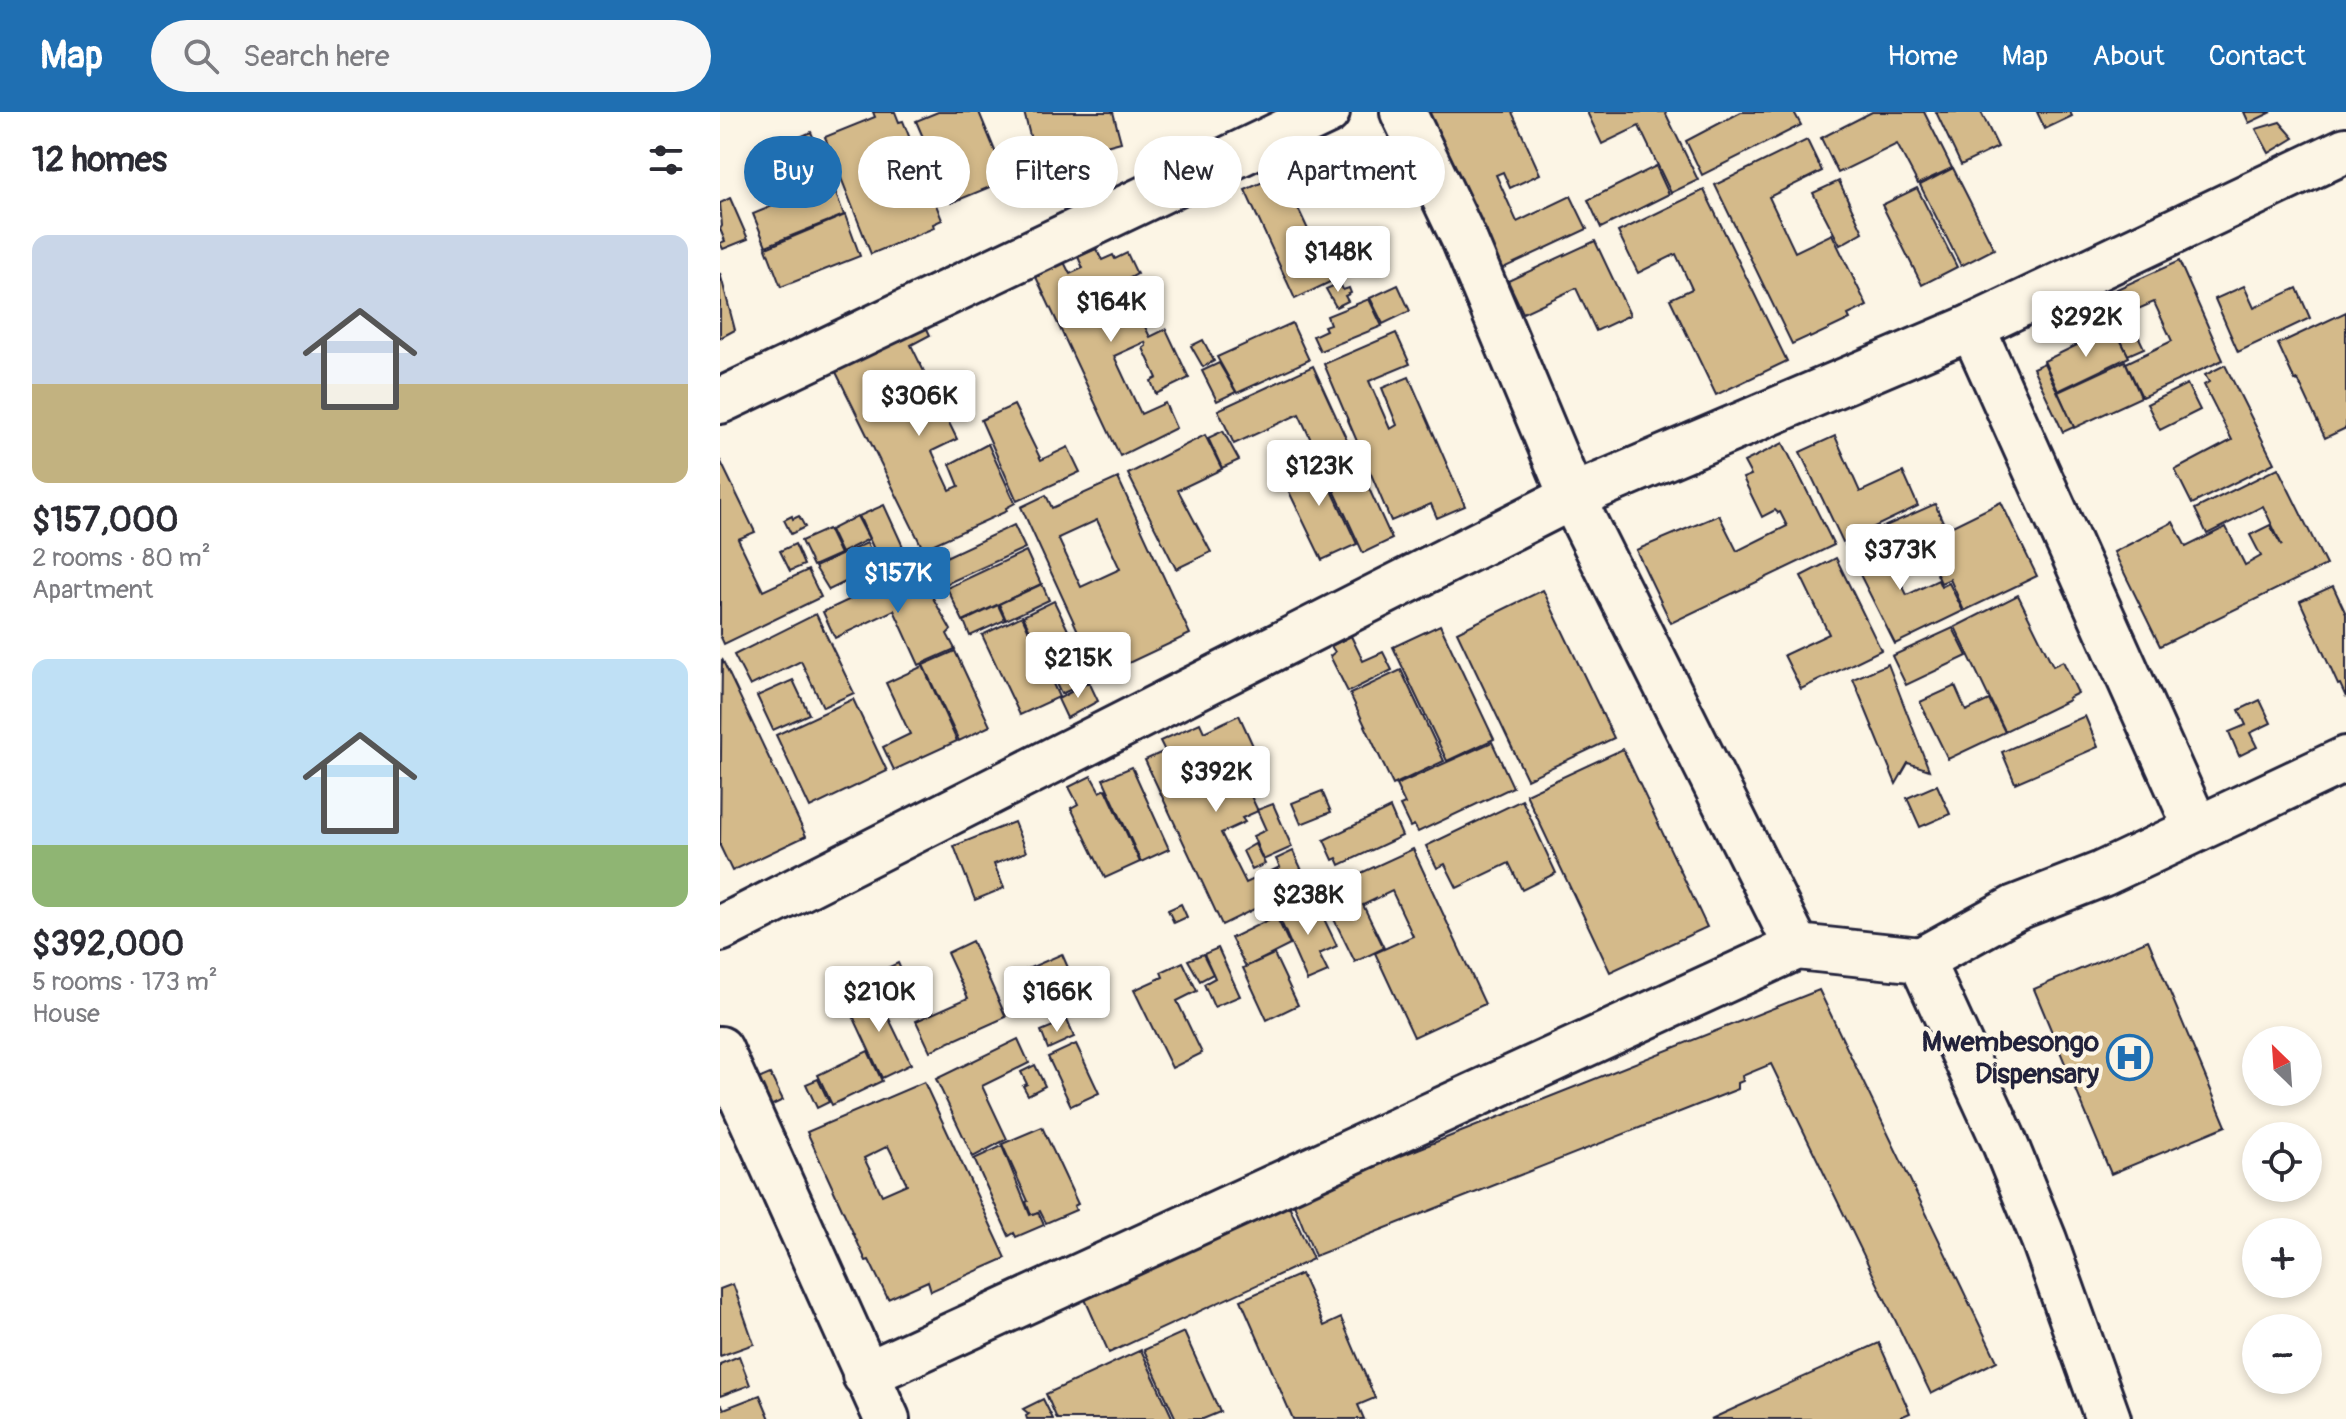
<!DOCTYPE html>
<html lang="en">
<head>
<meta charset="utf-8">
<style>
	body { margin:0; font-family:Pangolin,sans-serif; background:#f7f7f7; color:#2b2b33; height:100vh; display:flex; flex-direction:column; font-size:30px; white-space:nowrap }
	* { box-sizing:border-box; margin:0 }
	p { font-size:26px; color:#7c7c81 }
	.icon { flex:none; width:44px; height:44px; fill:none; stroke:currentColor; stroke-width:2; stroke-linecap:round; stroke-linejoin:round }
	.map { position:relative; flex:1; overflow:hidden }
	.details { display:flex; flex-direction:column; background:#fff; width:720px }
	.details>* { flex:none }
	.guide { position:absolute; left:24px; top:24px; width:760px; height:72px; display:flex; gap:16px }
	.needle { width:52px; rotate:335deg }
	.controls { position:absolute; left:1522px; top:914px; display:grid; gap:16px }
	.controls a { display:grid; place-items:center; width:80px; height:80px; border-radius:50%; background:#fff; box-shadow:0 4px 12px #0003; font-size:40px }
	.price { position:absolute; translate:-50% -68px; padding:0 18px; border-radius:8px; background:#fff; color:#222; font-size:26px; line-height:52px; filter:drop-shadow(0 2px 4px #0008) }
	.price::after { content:''; position:absolute; left:50%; top:48px; width:24px; height:18px; margin-left:-12px; background:inherit; clip-path:polygon(0 0,100% 0,50% 100%) }
	.price.current { background:#1f6fb2; color:#fff }
	ul { padding:0; list-style:none }
	li { display:grid; align-content:center; gap:16px; height:424px; padding:0 32px }
	li span { display:grid; place-items:center; height:248px; border-radius:16px; color:#555 }
	li>.icon { margin-inline-start:auto }
	span .icon { width:144px; height:144px; fill:#fffc; stroke-width:1 }
	li b { font-size:34px }
	h2 { display:flex; justify-content:space-between; align-items:center; height:96px; padding:0 32px; font-size:34px }
	.pill { padding:0 28px; border-radius:36px; background:#fff; box-shadow:0 4px 12px #0003; font-size:28px; line-height:72px }
	.pill.current { background:#1f6fb2; color:#fff }
	header { display:flex; align-items:center; gap:48px; box-sizing:border-box; height:112px; padding:0 40px; background:#1f6fb2; color:#fff }
	header strong { font-size:38px }
	nav { display:flex; gap:44px; margin-inline-start:auto; font-size:28px }
	.search { width:560px; height:72px; background:#f7f7f7; display:flex; align-items:center; gap:20px; box-sizing:border-box; padding:0 28px; border-radius:44px; color:#7c7c81; font-size:30px }
	main { display:flex; flex:1; min-height:0 }
	.map>svg:first-child { display:block }
	.building { fill:#d4ba8a; stroke:#22223b; stroke-width:2; fill-rule:evenodd }
	.lines { fill:none; stroke-linecap:round; stroke-linejoin:round }
	.street-casing { stroke:#22223b; stroke-width:50 }
	.street { stroke:#fcf5e5; stroke-width:44 }
	.labels { text-anchor:middle; stroke-width:8; stroke-linejoin:round; paint-order:stroke }
	.poi-label { font-size:28px; font-weight:bold; fill:#22223b; stroke:#fcf5e5; text-anchor:end }
</style>
</head>
<body>
<header>
<strong>Map</strong>
<div class="search"><svg class="icon" aria-label="search" viewBox="0 0 24 24"><circle cx="10" cy="10" r="6"/><path d="M15 15l6 6"/></svg>Search here</div>
<nav><a>Home</a><a>Map</a><a>About</a><a>Contact</a></nav>
</header>
<main>
<section class="details">
<h2>12 homes<svg class="icon" aria-label="filters" viewBox="0 0 24 24"><path d="M4 7h16M4 17h16"/><circle cx="9" cy="7" r="2"/><circle cx="15" cy="17" r="2"/></svg></h2>
<ul>
<li><span style="background:linear-gradient(#c9d6e8 60%,#c2b280 0)"><svg class="icon" aria-label="home" viewBox="0 0 24 24"><path d="M3 11l9-7 9 7M6 9v11h12V9"/></svg></span><div><b>$157,000</b><p>2 rooms · 80 m²</p><p>Apartment</p></div></li>
<li><span style="background:linear-gradient(#bfe0f5 75%,#8fb573 0)"><svg class="icon" aria-label="home" viewBox="0 0 24 24"><path d="M3 11l9-7 9 7M6 9v11h12V9"/></svg></span><div><b>$392,000</b><p>5 rooms · 173 m²</p><p>House</p></div></li>
</ul>
</section>
<div class="map">
<svg width="1626" height="1307" viewBox="0 0 1626 1307">
	<rect width="100%" height="100%" fill="#fcf5e5"/>
	<filter id="ink" filterUnits="userSpaceOnUse"><feTurbulence type="fractalNoise" baseFrequency=".0125" numOctaves="2"/><feDisplacementMap in="SourceGraphic" scale="16" xChannelSelector="R" yChannelSelector="G"/><feConvolveMatrix kernelMatrix="1 2 1 2 8 2 1 2 1" color-interpolation-filters="sRGB"/></filter>
	<g filter="url(#ink)">
		<!-- building -->
		<g class="building">
			<path d="M 153,0 L 175,0 L 179,10 L 183,9 L 222,108 L 213,112 L 214,116 L 151,142 L 105,25 L 155,5 Z"/>
			<path d="M 218,0 L 259,0 L 287,68 L 231,91 L 196,9 Z"/>
			<path d="M 304,0 L 393,0 L 401,30 L 317,52 Z"/>
			<path d="M 705,0 L 792,0 L 820,62 L 790,76 L 783,60 L 776,63 L 797,110 L 851,84 L 867,117 L 777,159 Z"/>
			<path d="M 867,0 L 945,0 L 978,68 L 951,81 L 919,14 L 882,32 Z"/>
			<path d="M 1021,0 L 1074,0 L 1081,13 L 982,63 L 966,29 Z"/>
			<path d="M 1152,0 L 1204,0 L 1232,56 L 1198,72 L 1177,32 L 1118,61 L 1101,26 Z"/>
			<path d="M 1216,0 L 1261,0 L 1278,35 L 1241,53 Z"/>
			<path d="M 1317,0 L 1350,0 L 1352,4 L 1325,17 Z"/>
			<path d="M 1524,0 L 1552,0 L 1529,11 Z"/>
			<path d="M 1560,10 L 1574,26 L 1549,41 L 1536,17 Z"/>
			<path d="M 91,20 L 102,46 L 40,73 L 29,47 Z"/>
			<path d="M 1087,28 L 1102,59 L 1049,85 L 1075,140 L 1112,122 L 1147,194 L 1128,203 L 1130,207 L 1090,226 L 1089,224 L 1072,232 L 995,73 Z"/>
			<path d="M 617,37 L 626,57 L 570,79 L 612,169 L 575,187 L 525,78 Z"/>
			<path d="M 103,47 L 124,103 L 46,134 L 33,102 L 87,80 L 78,58 Z"/>
			<path d="M 334,48 L 341,65 L 310,76 L 304,60 Z"/>
			<path d="M 936,54 L 949,82 L 881,116 L 868,88 Z"/>
			<path d="M 1233,56 L 1274,137 L 1241,154 L 1200,73 Z"/>
			<path d="M 1119,69 L 1143,120 L 1120,133 L 1093,81 Z"/>
			<path d="M 1197,76 L 1237,155 L 1202,173 L 1162,93 Z"/>
			<path d="M 984,78 L 1067,249 L 996,283 L 950,187 L 972,177 L 956,142 L 918,161 L 898,120 Z"/>
			<path d="M 10,86 L 28,127 L 3,137 L 0,131 L 5,129 L 0,117 L 2,114 L 0,91 Z"/>
			<path d="M 125,103 L 140,144 L 61,175 L 46,136 Z"/>
			<path d="M 875,129 L 910,203 L 876,219 L 856,176 L 803,201 L 788,169 Z"/>
			<path d="M 376,137 L 382,148 L 393,143 L 395,147 L 407,141 L 417,162 L 403,170 L 430,225 L 446,217 L 469,266 L 436,282 L 431,269 L 437,266 L 423,236 L 426,234 L 425,230 L 394,244 L 421,302 L 445,291 L 456,316 L 400,344 L 315,163 L 344,150 L 350,162 L 363,156 L 358,145 Z"/>
			<path d="M 1459,149 L 1503,248 L 1422,285 L 1406,251 L 1452,229 L 1434,190 L 1388,210 L 1377,186 Z"/>
			<path d="M 0,161 L 15,218 L 0,226 Z"/>
			<path d="M 620,171 L 623,178 L 629,176 L 631,181 L 625,184 L 628,189 L 616,195 L 606,177 Z"/>
			<path d="M 678,173 L 690,199 L 663,212 L 650,186 Z"/>
			<path d="M 1524,174 L 1534,196 L 1577,176 L 1590,206 L 1518,240 L 1495,187 Z"/>
			<path d="M 649,187 L 662,214 L 600,239 L 593,224 L 606,218 L 604,214 L 610,212 L 607,204 Z"/>
			<path d="M 199,200 L 210,223 L 191,233 L 237,327 L 212,339 L 230,378 L 239,374 L 230,352 L 268,332 L 295,391 L 286,396 L 287,399 L 203,437 L 113,254 Z"/>
			<path d="M 1626,200 L 1626,316 L 1605,326 L 1578,268 L 1575,269 L 1558,232 Z"/>
			<path d="M 572,211 L 589,248 L 517,281 L 497,245 Z"/>
			<path d="M 1412,211 L 1424,236 L 1408,243 L 1396,219 Z"/>
			<path d="M 1394,215 L 1409,245 L 1338,279 L 1324,249 Z"/>
			<path d="M 676,221 L 690,252 L 649,269 L 670,317 L 677,313 L 662,276 L 689,265 L 745,394 L 717,406 L 711,392 L 671,409 L 604,252 Z"/>
			<path d="M 483,228 L 494,249 L 483,255 L 471,234 Z"/>
			<path d="M 1405,249 L 1421,285 L 1354,316 L 1338,280 Z"/>
			<path d="M 499,251 L 516,280 L 497,289 L 482,259 Z"/>
			<path d="M 1324,251 L 1354,315 L 1343,320 L 1313,256 Z"/>
			<path d="M 1505,253 L 1554,351 L 1472,392 L 1455,358 L 1512,328 L 1484,273 L 1489,270 L 1485,263 Z"/>
			<path d="M 593,254 L 672,427 L 643,441 L 579,302 L 514,332 L 498,298 Z"/>
			<path d="M 1467,272 L 1480,298 L 1440,318 L 1427,292 Z"/>
			<path d="M 294,293 L 321,348 L 348,335 L 360,360 L 297,389 L 261,308 Z"/>
			<path d="M 503,319 L 519,348 L 502,356 L 488,326 Z"/>
			<path d="M 485,323 L 502,357 L 458,378 L 491,440 L 456,457 L 408,362 Z"/>
			<path d="M 1115,324 L 1140,380 L 1183,360 L 1198,394 L 1123,430 L 1080,340 Z"/>
			<path d="M 1063,331 L 1114,433 L 951,511 L 916,438 L 999,403 L 1017,439 L 1067,414 L 1060,400 L 1058,401 L 1055,398 L 1042,405 L 1023,366 L 1031,363 L 1024,350 Z"/>
			<path d="M 596,344 L 637,432 L 602,448 L 560,361 Z"/>
			<path d="M 0,348 L 35,420 L 18,427 L 43,479 L 88,458 L 101,485 L 4,532 L 0,523 Z"/>
			<path d="M 1558,356 L 1606,453 L 1440,534 L 1394,440 L 1453,410 L 1466,435 L 1506,415 L 1525,453 L 1541,444 L 1530,423 L 1550,413 L 1562,434 L 1543,394 L 1487,422 L 1475,397 Z"/>
			<path d="M 398,366 L 470,522 L 379,565 L 301,395 L 326,383 L 332,396 ZM 377,408 L 400,457 L 361,475 L 338,426 Z"/>
			<path d="M 1281,390 L 1317,464 L 1244,499 L 1230,467 L 1221,471 L 1202,429 Z"/>
			<path d="M 1215,392 L 1224,412 L 1171,437 L 1161,416 Z"/>
			<path d="M 164,393 L 185,439 L 160,451 L 139,404 Z"/>
			<path d="M 72,404 L 73,407 L 79,404 L 85,415 L 71,422 L 64,408 Z"/>
			<path d="M 137,404 L 149,427 L 121,441 L 110,418 Z"/>
			<path d="M 294,413 L 305,436 L 226,472 L 215,450 Z"/>
			<path d="M 108,417 L 120,442 L 93,454 L 81,429 Z"/>
			<path d="M 1155,418 L 1187,483 L 1218,468 L 1221,475 L 1229,471 L 1243,499 L 1175,532 L 1125,433 Z"/>
			<path d="M 147,431 L 158,454 L 109,478 L 95,455 Z"/>
			<path d="M 75,432 L 84,453 L 70,459 L 60,439 Z"/>
			<path d="M 306,439 L 321,472 L 243,509 L 227,476 Z"/>
			<path d="M 1116,446 L 1161,538 L 1081,577 L 1064,543 L 1109,522 L 1081,464 Z"/>
			<path d="M 196,456 L 231,518 L 227,522 L 235,537 L 199,553 L 174,498 L 115,526 L 103,500 Z"/>
			<path d="M 322,472 L 329,488 L 286,508 L 279,492 Z"/>
			<path d="M 1613,474 L 1626,502 L 1626,585 L 1620,572 L 1618,573 L 1580,489 Z"/>
			<path d="M 823,478 L 894,626 L 807,667 L 737,520 Z"/>
			<path d="M 1298,483 L 1333,554 L 1343,549 L 1358,581 L 1348,586 L 1349,588 L 1285,619 L 1235,515 Z"/>
			<path d="M 334,489 L 372,568 L 341,582 L 303,504 Z"/>
			<path d="M 278,493 L 285,508 L 250,524 L 244,509 Z"/>
			<path d="M 96,502 L 134,581 L 103,595 L 81,549 L 30,574 L 14,543 Z"/>
			<path d="M 302,504 L 339,585 L 300,603 L 262,523 Z"/>
			<path d="M 720,513 L 774,627 L 727,649 L 673,535 Z"/>
			<path d="M 1233,516 L 1247,544 L 1186,573 L 1172,544 Z"/>
			<path d="M 631,524 L 643,549 L 663,540 L 672,558 L 628,580 L 610,544 L 615,540 L 611,534 Z"/>
			<path d="M 235,539 L 270,614 L 239,629 L 203,553 Z"/>
			<path d="M 2,547 L 86,724 L 12,759 L 0,734 Z"/>
			<path d="M 1168,552 L 1209,658 L 1188,651 L 1176,672 L 1133,567 Z"/>
			<path d="M 203,554 L 237,629 L 174,658 L 163,635 L 190,622 L 166,571 Z"/>
			<path d="M 681,558 L 724,649 L 673,673 L 630,582 Z"/>
			<path d="M 73,568 L 89,602 L 53,618 L 37,584 Z"/>
			<path d="M 369,570 L 378,589 L 347,606 L 338,587 Z"/>
			<path d="M 1235,574 L 1246,599 L 1269,588 L 1285,620 L 1228,647 L 1200,590 Z"/>
			<path d="M 133,587 L 167,659 L 90,696 L 56,623 Z"/>
			<path d="M 1540,588 L 1551,611 L 1530,621 L 1537,635 L 1519,644 L 1509,620 L 1526,613 L 1519,598 Z"/>
			<path d="M 519,603 L 534,636 L 513,646 L 538,699 L 522,706 L 525,710 L 501,721 L 526,771 L 560,755 L 556,747 L 573,739 L 586,767 L 569,775 L 571,779 L 502,813 L 425,648 L 445,639 L 440,629 L 480,611 L 484,620 Z"/>
			<path d="M 1365,604 L 1378,635 L 1295,671 L 1282,640 Z"/>
			<path d="M 772,630 L 793,675 L 698,720 L 694,713 L 690,715 L 680,694 L 685,692 L 676,673 Z"/>
			<path d="M 903,637 L 987,815 L 890,860 L 806,682 Z"/>
			<path d="M 412,655 L 449,737 L 421,750 L 383,667 Z"/>
			<path d="M 371,664 L 380,680 L 386,677 L 420,750 L 385,766 L 351,696 L 358,692 L 349,675 Z"/>
			<path d="M 1217,673 L 1230,702 L 1200,715 L 1187,686 Z"/>
			<path d="M 602,679 L 611,700 L 581,712 L 572,691 Z"/>
			<path d="M 802,688 L 836,761 L 802,778 L 789,751 L 737,776 L 725,752 L 717,756 L 706,734 Z"/>
			<path d="M 553,692 L 572,735 L 543,748 L 533,724 L 546,718 L 537,698 Z"/>
			<path d="M 670,696 L 682,724 L 620,753 L 617,746 L 613,748 L 604,728 Z"/>
			<path d="M 294,710 L 306,740 L 274,752 L 284,776 L 255,788 L 234,734 Z"/>
			<path d="M 535,732 L 545,752 L 532,758 L 523,739 Z"/>
			<path d="M 693,737 L 765,892 L 694,925 L 655,841 L 693,824 L 672,779 L 643,793 L 664,836 L 635,850 L 602,783 L 631,769 L 630,766 Z"/>
			<path d="M 594,786 L 617,834 L 599,842 L 608,860 L 587,869 L 558,803 Z"/>
			<path d="M 461,792 L 467,805 L 454,811 L 448,798 Z"/>
			<path d="M 556,804 L 570,833 L 526,855 L 511,826 Z"/>
			<path d="M 1428,828 L 1506,1014 L 1391,1062 L 1314,877 Z"/>
			<path d="M 252,829 L 286,905 L 210,939 L 196,909 L 248,886 L 227,841 Z"/>
			<path d="M 498,836 L 520,884 L 494,895 L 484,872 L 495,866 L 484,842 Z"/>
			<path d="M 342,842 L 353,867 L 303,890 L 291,864 Z"/>
			<path d="M 483,842 L 493,862 L 480,869 L 468,848 Z"/>
			<path d="M 554,842 L 578,893 L 547,908 L 523,856 Z"/>
			<path d="M 463,850 L 477,879 L 457,889 L 482,941 L 452,956 L 414,878 L 443,865 L 441,860 Z"/>
			<path d="M 178,851 L 183,862 L 170,869 L 165,857 Z"/>
			<path d="M 184,863 L 193,879 L 180,886 L 171,870 Z"/>
			<path d="M 155,878 L 191,952 L 162,966 L 127,891 Z"/>
			<path d="M 1099,878 L 1277,1249 L 1211,1282 L 1051,952 L 1022,964 L 1023,969 L 1018,971 L 1018,977 L 595,1144 L 572,1087 Z"/>
			<path d="M 199,884 L 204,896 L 190,903 L 185,890 Z"/>
			<path d="M 347,908 L 354,925 L 328,937 L 321,919 Z"/>
			<path d="M 298,927 L 309,951 L 262,974 L 287,1027 L 253,1045 L 216,967 Z"/>
			<path d="M 356,932 L 379,981 L 351,994 L 328,945 Z"/>
			<path d="M 148,939 L 162,969 L 112,993 L 98,963 Z"/>
			<path d="M 315,953 L 325,974 L 308,983 L 303,974 L 307,972 L 301,960 Z"/>
			<path d="M 50,962 L 63,988 L 42,998 L 29,971 Z"/>
			<path d="M 98,967 L 109,990 L 97,996 L 86,972 Z"/>
			<path d="M 204,970 L 286,1146 L 211,1179 L 208,1169 L 168,1187 L 149,1148 L 146,1149 L 87,1020 ZM 168,1034 L 187,1072 L 162,1083 L 144,1046 Z"/>
			<path d="M 322,1015 L 358,1092 L 354,1094 L 356,1098 L 326,1111 L 320,1099 L 311,1103 L 306,1090 L 308,1089 L 282,1032 Z"/>
			<path d="M 282,1034 L 310,1103 L 318,1100 L 324,1113 L 296,1125 L 294,1121 L 289,1124 L 254,1047 Z"/>
			<path d="M 568,1091 L 593,1147 L 389,1241 L 364,1185 Z"/>
			<path d="M 581,1162 L 604,1214 L 621,1206 L 655,1286 L 638,1293 L 644,1307 L 573,1307 L 521,1188 Z"/>
			<path d="M 13,1172 L 34,1232 L 0,1244 L 0,1177 Z"/>
			<path d="M 464,1220 L 500,1300 L 483,1307 L 456,1307 L 424,1238 Z"/>
			<path d="M 1159,1231 L 1190,1301 L 1176,1307 L 991,1307 Z"/>
			<path d="M 421,1238 L 453,1307 L 337,1307 L 326,1282 Z"/>
			<path d="M 19,1244 L 30,1273 L 0,1284 L 0,1252 Z"/>
			<path d="M 40,1283 L 50,1307 L 0,1307 L 0,1294 L 2,1293 L 4,1297 Z"/>
			<path d="M 323,1287 L 333,1307 L 307,1307 L 306,1304 L 309,1302 L 303,1297 Z"/>
		</g>
		<g class="lines">
			<defs>
				<g id="street">
					<path d="M 683,0 L 744,127 L 852,385 L 1077,835"/>
					<path d="M 1252,215 L 1477,717"/>
					<path d="M 0,289 L 607,0"/>
					<path d="M 0,817 L 852,385 L 1252,215 L 1626,38"/>
					<path d="M 1201,848 L 1295,796 L 1382,762 L 1626,647"/>
					<path d="M 0,937 L 167,1307"/>
					<path d="M 145,1263 L 1077,835 L 1201,848 L 1283,1027 L 1324,1128 L 1388,1307"/>
				</g>
			</defs>
			<!-- street casing -->
			<use href="#street" class="street-casing"/>
			<!-- street -->
			<use href="#street" class="street"/>
		</g>
	</g>
	<!-- icons -->
	<defs>
		<symbol id="hospital-ring" viewBox="-11 -11 22 22"><circle r="9.5" fill="#fcf5e5" stroke="#1f6fb2" stroke-width="1.5"/><path d="M-5-5h3v3.5h4V-5h3V5h-3V1.5h-4V5h-3Z" fill="#1f6fb2"/></symbol>
	</defs>
	<g fill-rule="evenodd">
		<use href="#hospital-ring" x="1384" y="920" width="51" height="51"/>
	</g>
	<g class="labels">
		<!-- poi labels -->
		<g class="poi-label">
			<text x="1379" y="939">Mwembesongo<tspan x="1379" dy="32">Dispensary</tspan></text>
		</g>
	</g>
</svg>
<div class="controls">
<a><svg class="needle" viewBox="-14 -14 28 28"><path d="M0-13l5 13h-10z" fill="#e53935"/><path d="M0 13l5-13h-10z" fill="#7c7c81"/></svg></a>
<a><svg class="icon" aria-label="locate" viewBox="0 0 24 24"><circle cx="12" cy="12" r="6"/><path d="M12 2v4M12 18v4M2 12h4M18 12h4"/></svg></a>
<a>+</a>
<a>−</a>
</div>
<b class="price" style="left:618px;top:182px">$148K</b>
<b class="price" style="left:391px;top:232px">$164K</b>
<b class="price" style="left:1366px;top:247px">$292K</b>
<b class="price" style="left:199px;top:326px">$306K</b>
<b class="price" style="left:599px;top:396px">$123K</b>
<b class="price" style="left:1180px;top:480px">$373K</b>
<b class="price current" style="left:178px;top:503px">$157K</b>
<b class="price" style="left:358px;top:588px">$215K</b>
<b class="price" style="left:496px;top:702px">$392K</b>
<b class="price" style="left:588px;top:825px">$238K</b>
<b class="price" style="left:159px;top:922px">$210K</b>
<b class="price" style="left:337px;top:922px">$166K</b>
<div class="guide">
<a class="pill current">Buy</a>
<a class="pill">Rent</a>
<a class="pill">Filters</a>
<a class="pill">New</a>
<a class="pill">Apartment</a>
</div>
</div>
</main>
</body>
</html>
